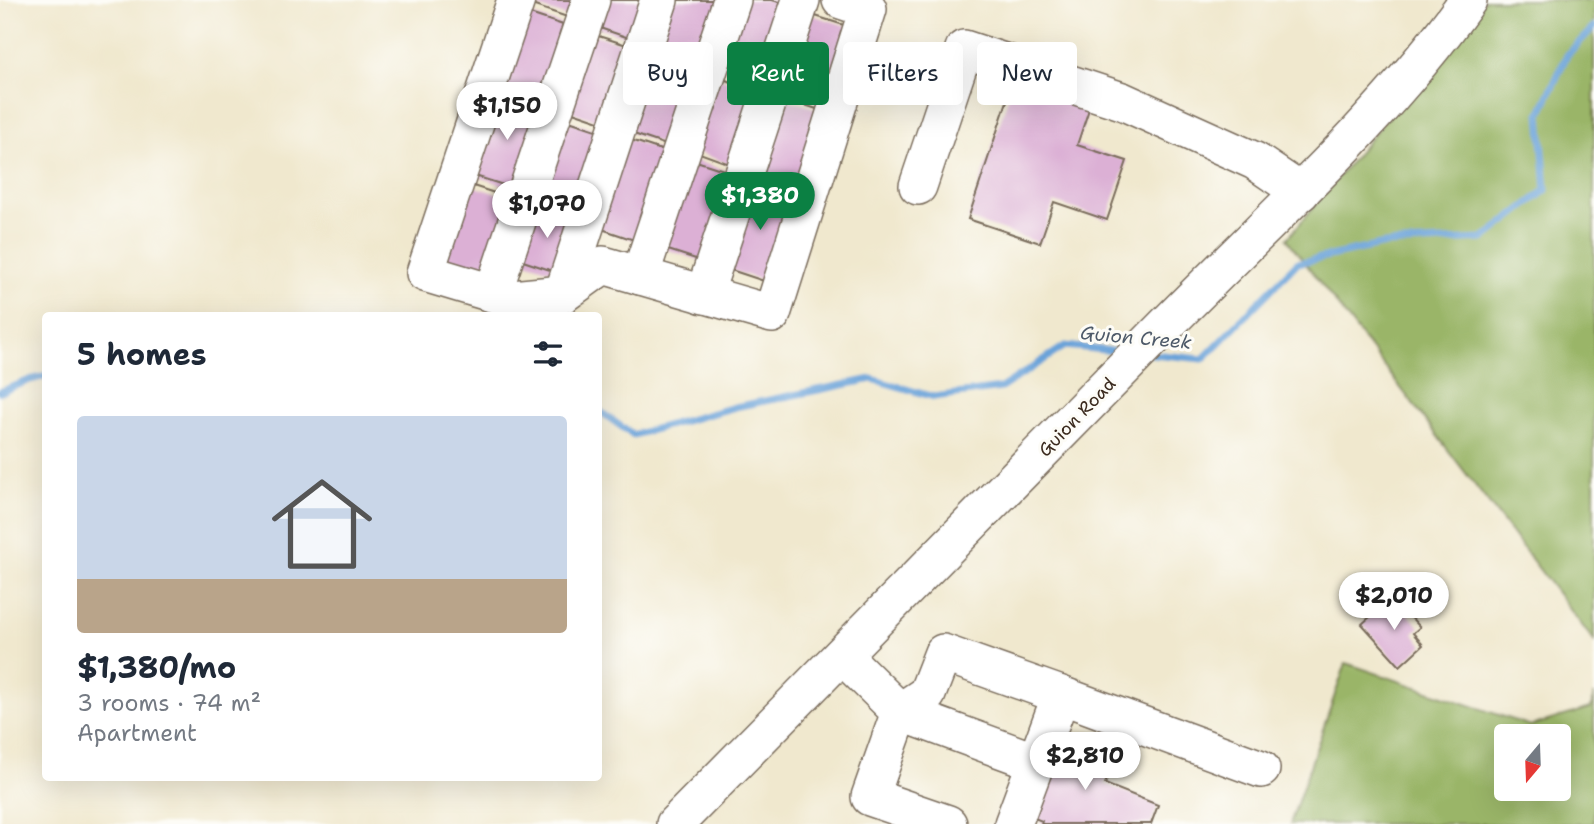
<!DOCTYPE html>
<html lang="en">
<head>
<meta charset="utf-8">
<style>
	body { margin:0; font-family:"Shantell Sans",sans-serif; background:#f6f6f7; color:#1f2937; height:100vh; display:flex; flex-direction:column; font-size:26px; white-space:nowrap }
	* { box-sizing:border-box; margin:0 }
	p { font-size:23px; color:#747a83 }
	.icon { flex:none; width:38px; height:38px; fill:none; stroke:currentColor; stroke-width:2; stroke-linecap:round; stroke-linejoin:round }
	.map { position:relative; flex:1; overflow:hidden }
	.details { position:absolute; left:42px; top:312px; width:560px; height:469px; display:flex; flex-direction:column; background:#fff; border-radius:7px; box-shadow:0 7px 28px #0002 }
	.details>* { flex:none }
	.hud { position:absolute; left:623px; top:42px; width:665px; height:63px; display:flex; gap:14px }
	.needle { width:46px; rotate:199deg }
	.buttons { position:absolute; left:1494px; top:724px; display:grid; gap:14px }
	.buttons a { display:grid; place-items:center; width:77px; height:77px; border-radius:7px; background:#fff; box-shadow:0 7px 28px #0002; font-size:35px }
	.price { position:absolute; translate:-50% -60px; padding:0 16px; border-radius:24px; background:#fff; color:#222; font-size:23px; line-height:46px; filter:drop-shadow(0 2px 4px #0008) }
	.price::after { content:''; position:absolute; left:50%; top:42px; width:21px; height:16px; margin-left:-10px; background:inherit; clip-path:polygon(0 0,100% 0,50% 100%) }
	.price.active { background:#0b8043; color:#fff }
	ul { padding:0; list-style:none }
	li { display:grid; align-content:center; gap:14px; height:371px; padding:0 35px }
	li+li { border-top:2px solid #e0e1e3 }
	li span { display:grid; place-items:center; height:217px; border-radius:7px; color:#555 }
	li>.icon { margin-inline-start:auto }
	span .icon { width:126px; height:126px; fill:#fffc; stroke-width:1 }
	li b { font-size:30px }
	h2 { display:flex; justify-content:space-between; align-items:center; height:84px; padding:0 35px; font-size:30px }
	.pill { padding:0 24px; border-radius:7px; background:#fff; box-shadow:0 7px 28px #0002; font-size:24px; line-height:63px }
	.pill.active { background:#0b8043; color:#fff }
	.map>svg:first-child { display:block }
	.forest { fill:#9ab567; stroke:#6a7042; stroke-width:2; fill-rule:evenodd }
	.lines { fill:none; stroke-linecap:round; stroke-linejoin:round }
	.stream { stroke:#6aa3d9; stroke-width:7 }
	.building { fill:#dcb0d5 }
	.minor-casing { stroke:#7a6c5c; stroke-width:40 }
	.minor { stroke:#fff; stroke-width:37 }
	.labels { text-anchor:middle; stroke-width:6; stroke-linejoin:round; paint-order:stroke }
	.street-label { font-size:18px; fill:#3b2a1e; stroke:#fdfcf7 }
	.water-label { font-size:19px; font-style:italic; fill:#4e5a69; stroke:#fdfcf7 }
</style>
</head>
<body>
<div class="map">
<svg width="1594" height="824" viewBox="0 0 1594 824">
	<rect width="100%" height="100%" fill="#fdfcf7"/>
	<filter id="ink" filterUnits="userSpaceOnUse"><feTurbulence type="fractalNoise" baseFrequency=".0143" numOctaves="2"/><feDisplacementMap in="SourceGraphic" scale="14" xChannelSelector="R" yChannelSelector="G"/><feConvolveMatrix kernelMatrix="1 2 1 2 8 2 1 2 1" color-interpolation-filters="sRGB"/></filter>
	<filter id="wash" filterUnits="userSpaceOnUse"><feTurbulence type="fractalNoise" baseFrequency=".00686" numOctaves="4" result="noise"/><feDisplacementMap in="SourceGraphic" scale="28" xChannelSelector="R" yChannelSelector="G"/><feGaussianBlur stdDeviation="1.57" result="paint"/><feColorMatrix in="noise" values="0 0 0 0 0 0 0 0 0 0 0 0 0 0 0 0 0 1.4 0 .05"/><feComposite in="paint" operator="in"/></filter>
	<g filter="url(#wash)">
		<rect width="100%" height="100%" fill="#f0e8ce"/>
		<!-- forest -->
		<g class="forest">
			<path d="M 1484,0 L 1594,0 L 1594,641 L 1287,239 Z"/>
			<path d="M 1346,663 L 1531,726 L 1591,708 L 1594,694 L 1594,824 L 1290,824 ZM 1507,737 L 1559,737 L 1559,789 L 1507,789 Z"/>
		</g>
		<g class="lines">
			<!-- stream -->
			<g class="stream">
				<path d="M 1153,354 L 1203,359 L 1297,263 L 1385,244 L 1483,239 L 1546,190 L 1540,114 L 1567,55 L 1594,27"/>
				<path d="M 0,392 L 30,380 L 46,376"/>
				<path d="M 598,410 L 633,435 L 735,407 L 872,379 L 934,397 L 1001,388 L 1065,346 L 1124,352"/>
			</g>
		</g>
		<g id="blocks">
			<!-- building -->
			<g class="building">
				<path d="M 530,0 L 579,0 L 573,19 L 529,4 Z"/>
				<path d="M 599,0 L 649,0 L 635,40 L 591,25 Z"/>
				<path d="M 671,0 L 721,0 L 700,61 L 656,46 Z"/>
				<path d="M 742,0 L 772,0 L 789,5 L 764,81 L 720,66 Z"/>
				<path d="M 527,13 L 569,27 L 543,103 L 501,89 Z"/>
				<path d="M 809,14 L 853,28 L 828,103 L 785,88 Z"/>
				<path d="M 589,33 L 633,47 L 608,124 L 564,109 Z"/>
				<path d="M 654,54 L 698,69 L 672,147 L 628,132 Z"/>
				<path d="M 1016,74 L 1092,100 L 1077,145 L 1127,161 L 1107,220 L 1054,202 L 1040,243 L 968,219 Z"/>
				<path d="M 719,78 L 760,91 L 735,166 L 694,151 Z"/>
				<path d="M 497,96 L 542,110 L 516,189 L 472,175 Z"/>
				<path d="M 780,97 L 823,111 L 800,187 L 757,174 Z"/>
				<path d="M 560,118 L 605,133 L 580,211 L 535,196 Z"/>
				<path d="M 625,138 L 670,153 L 640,242 L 596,227 Z"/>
				<path d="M 687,158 L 733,173 L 705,262 L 659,247 Z"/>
				<path d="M 753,182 L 795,196 L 767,282 L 725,268 Z"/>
				<path d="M 470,185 L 513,199 L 489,274 L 446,260 Z"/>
				<path d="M 535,206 L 577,221 L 559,273 L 517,259 Z"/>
				<path d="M 1388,601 L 1401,615 L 1405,611 L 1420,627 L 1413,633 L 1423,645 L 1400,666 L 1362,624 Z"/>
				<path d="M 1066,735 L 1117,755 L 1105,784 L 1158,805 L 1151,824 L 1041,824 L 1042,821 L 1012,809 L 1047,783 Z"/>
			</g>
		</g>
	</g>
	<g filter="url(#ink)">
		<use href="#blocks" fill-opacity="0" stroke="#7a6c5c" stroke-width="2"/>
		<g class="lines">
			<defs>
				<g id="minor">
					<path d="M 516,0 L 425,273 L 512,299 L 563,294 L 603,265 L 772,314 L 868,9 L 841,0"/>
					<path d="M 918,186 L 964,49 L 1122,101 L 1255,161 L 1301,192"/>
					<path d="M 640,276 L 732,0"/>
					<path d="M 493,293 L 591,0"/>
					<path d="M 563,294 L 659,0"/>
					<path d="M 704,295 L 801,0"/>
					<path d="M 842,655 L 900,712 L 870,797 L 948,824"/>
					<path d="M 1036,762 L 900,712 L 927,694 L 943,653 L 1061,695"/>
					<path d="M 675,824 C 838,659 1000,494 1163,328 C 1268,221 1381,122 1468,0"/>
					<path d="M 1013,824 L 1061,695 L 1261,769"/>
				</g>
			</defs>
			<!-- minor casing -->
			<use href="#minor" class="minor-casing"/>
			<!-- minor -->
			<use href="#minor" class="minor"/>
		</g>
	</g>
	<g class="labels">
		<!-- street labels -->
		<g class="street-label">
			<text transform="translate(1077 417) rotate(-46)" y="6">Guion Road</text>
		</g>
		<!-- water labels -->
		<g class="water-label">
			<text transform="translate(1136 337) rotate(5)" y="7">Guion Creek</text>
		</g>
	</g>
</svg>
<div class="buttons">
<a><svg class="needle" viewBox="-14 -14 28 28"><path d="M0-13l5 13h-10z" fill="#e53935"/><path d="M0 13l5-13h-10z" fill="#747a83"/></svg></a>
</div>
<b class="price" style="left:507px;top:142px">$1,150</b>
<b class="price active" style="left:760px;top:232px">$1,380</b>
<b class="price" style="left:547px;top:240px">$1,070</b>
<b class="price" style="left:1394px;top:632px">$2,010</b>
<b class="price" style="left:1085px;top:792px">$2,810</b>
<div class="hud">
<a class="pill">Buy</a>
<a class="pill active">Rent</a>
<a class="pill">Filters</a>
<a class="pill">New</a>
</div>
<section class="details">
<h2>5 homes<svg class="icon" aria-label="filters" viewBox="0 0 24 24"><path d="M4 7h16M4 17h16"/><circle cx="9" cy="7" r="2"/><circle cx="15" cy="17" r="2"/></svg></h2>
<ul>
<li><span style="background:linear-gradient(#c9d6e8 75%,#b9a48a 0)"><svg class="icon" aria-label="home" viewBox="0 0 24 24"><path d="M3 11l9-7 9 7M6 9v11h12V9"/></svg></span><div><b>$1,380/mo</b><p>3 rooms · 74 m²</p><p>Apartment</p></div></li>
</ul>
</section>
</div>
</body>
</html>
